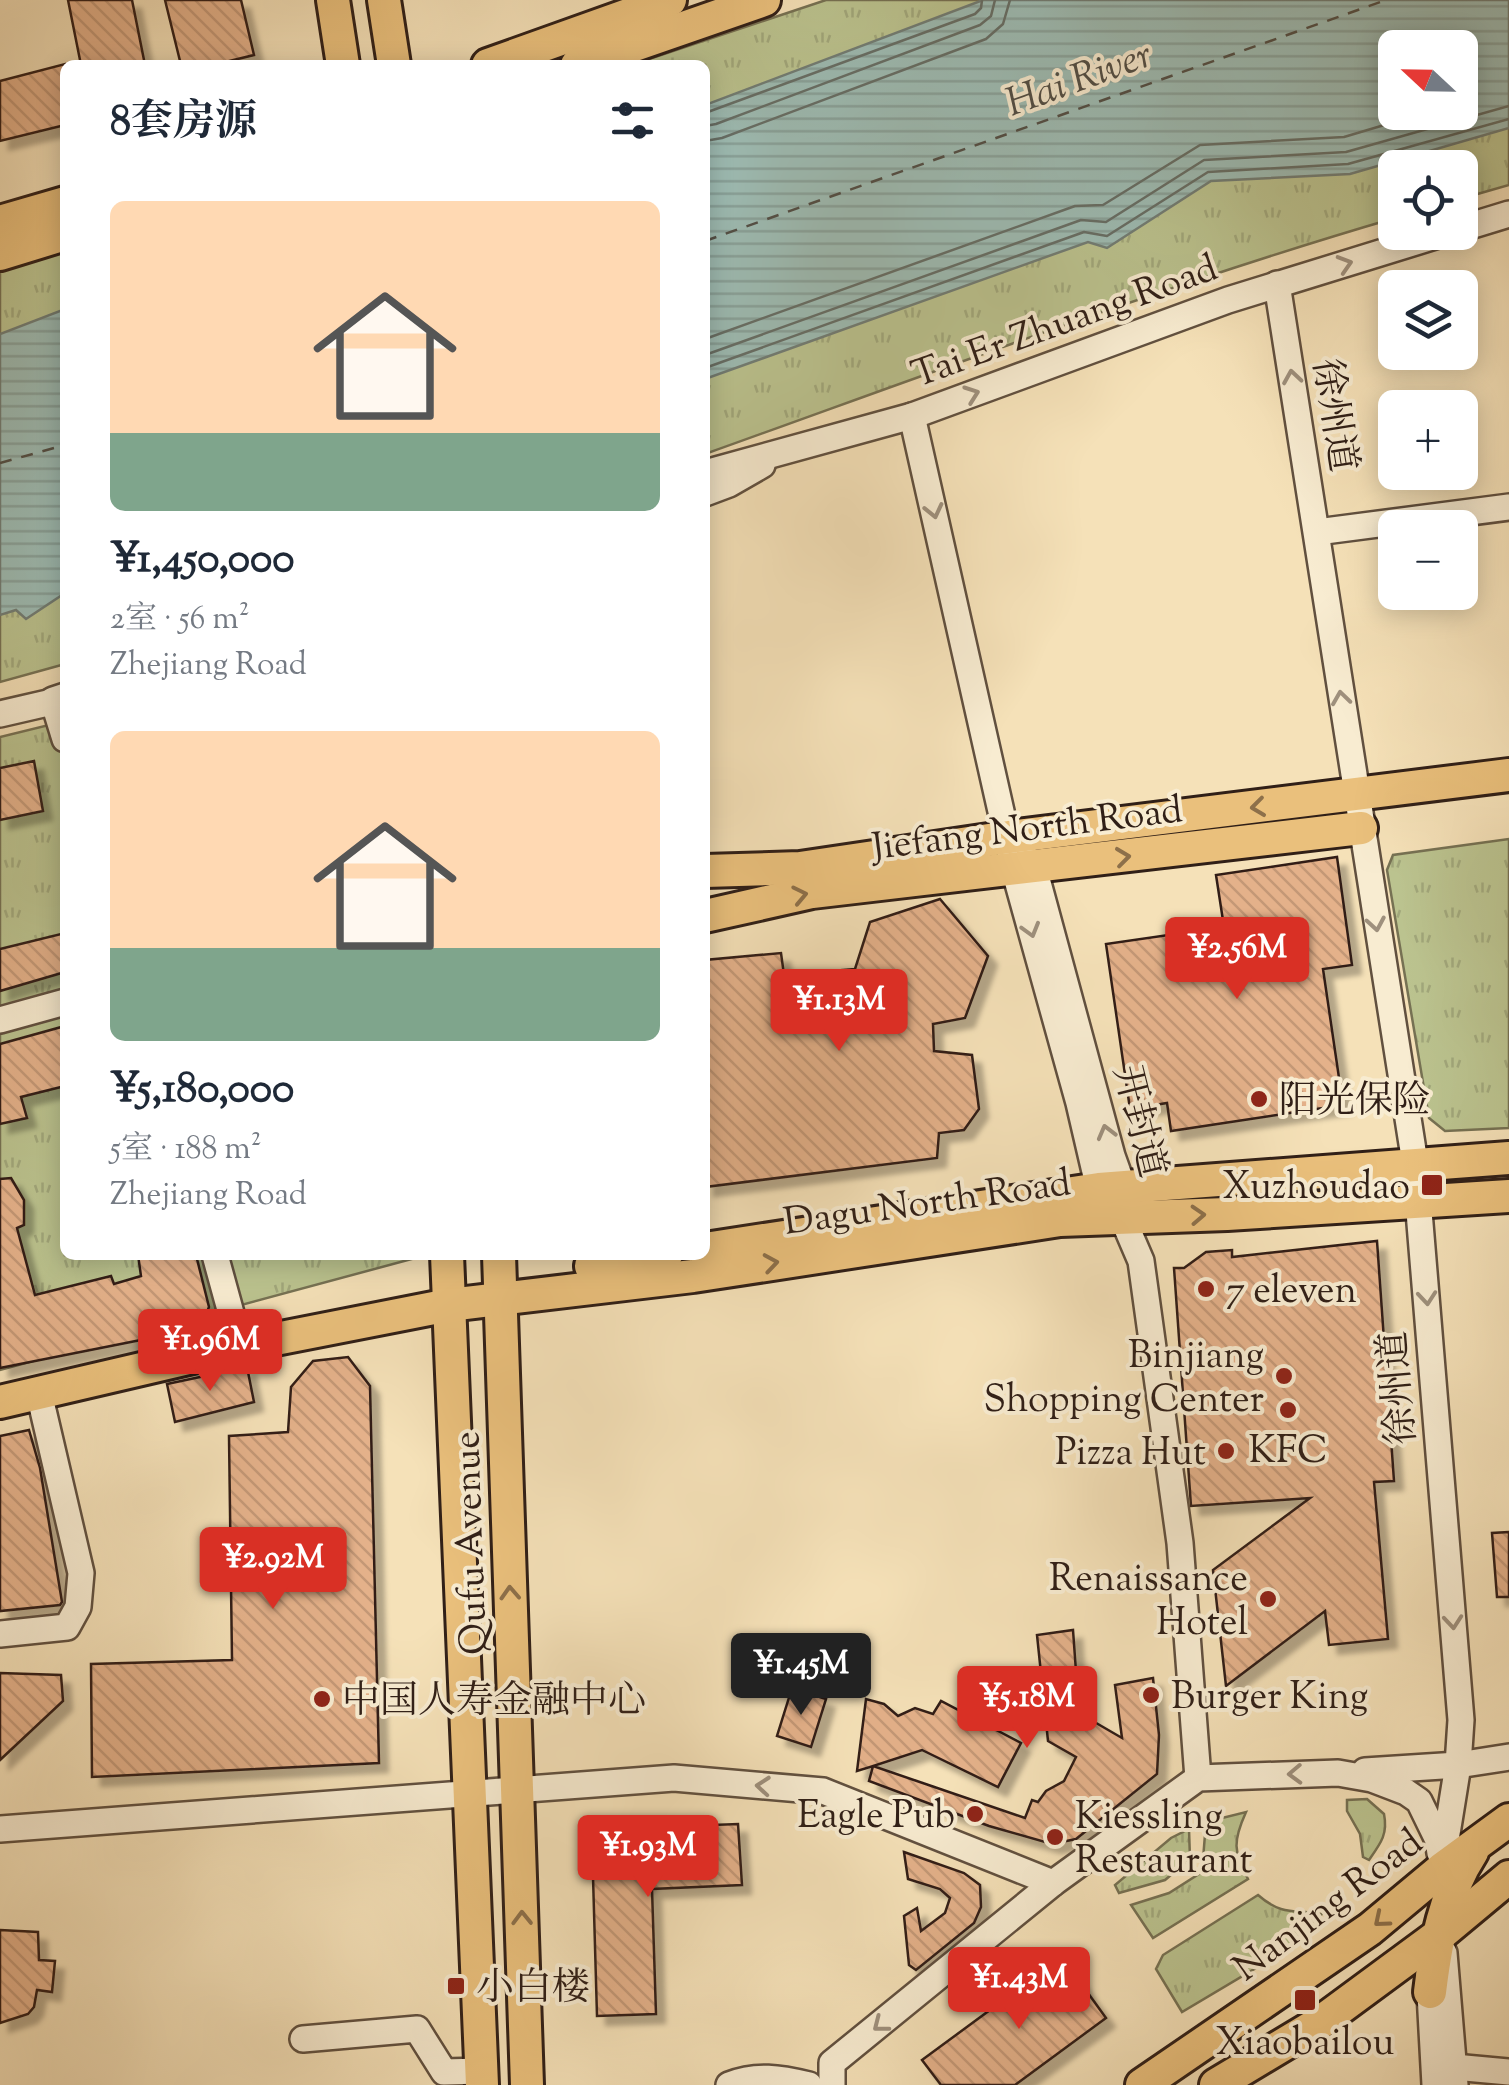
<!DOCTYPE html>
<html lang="zh">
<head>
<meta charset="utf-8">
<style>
	body { margin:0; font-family:"Sorts Mill Goudy","Noto Serif SC",serif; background:#f6f6f7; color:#1f2937; height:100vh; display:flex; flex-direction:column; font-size:38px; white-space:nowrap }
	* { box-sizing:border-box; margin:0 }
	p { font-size:32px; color:#747a83 }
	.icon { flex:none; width:55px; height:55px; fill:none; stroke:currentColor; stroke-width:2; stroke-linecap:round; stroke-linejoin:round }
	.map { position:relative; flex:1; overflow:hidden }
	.details { position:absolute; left:60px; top:60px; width:650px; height:1200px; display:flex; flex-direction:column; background:#fff; border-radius:15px; box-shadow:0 5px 25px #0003 }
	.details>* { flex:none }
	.needle { width:65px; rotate:292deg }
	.controls { position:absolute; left:1378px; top:30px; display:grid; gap:20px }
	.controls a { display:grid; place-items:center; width:100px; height:100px; border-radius:15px; background:#fff; box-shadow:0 5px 25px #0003; font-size:50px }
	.price { position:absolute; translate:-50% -85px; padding:0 22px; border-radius:10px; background:#d93025; color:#fff; font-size:32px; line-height:65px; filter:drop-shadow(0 2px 5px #0008) }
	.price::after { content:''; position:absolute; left:50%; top:60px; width:30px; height:22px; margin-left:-15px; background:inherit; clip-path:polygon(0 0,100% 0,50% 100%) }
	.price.on { background:#222; color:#fff }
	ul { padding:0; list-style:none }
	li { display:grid; align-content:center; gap:20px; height:530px; padding:0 50px }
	li span { display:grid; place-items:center; height:310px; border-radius:15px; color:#555 }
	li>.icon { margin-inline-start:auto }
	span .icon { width:180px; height:180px; fill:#fffc; stroke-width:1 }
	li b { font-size:42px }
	h2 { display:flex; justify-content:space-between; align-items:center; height:120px; padding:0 50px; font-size:42px }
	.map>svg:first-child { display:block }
	.grass { fill:url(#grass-tufts); stroke:#767153; stroke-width:2.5; fill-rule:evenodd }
	.water { fill:url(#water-rules); stroke:#717d75; stroke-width:2.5; fill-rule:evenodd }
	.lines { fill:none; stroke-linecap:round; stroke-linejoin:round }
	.shore { stroke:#666e66; stroke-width:2.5 }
	.ferry { stroke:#514e46; stroke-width:2.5; stroke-dasharray:12 10; stroke-linecap:butt }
	.building { fill:url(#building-back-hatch); stroke:#301f17; stroke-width:2.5; filter:url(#shadow) }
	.minor-casing { stroke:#61503f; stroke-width:30 }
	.major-casing { stroke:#301f17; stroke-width:38 }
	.minor { stroke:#f8ecd1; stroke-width:25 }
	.major { stroke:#eac07c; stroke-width:32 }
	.oneway { stroke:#9e907d }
	.oneway2 { stroke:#8d704a }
	.poi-dot { fill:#8f2418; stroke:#f8ecd1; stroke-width:4 }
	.labels { text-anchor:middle; stroke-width:8; stroke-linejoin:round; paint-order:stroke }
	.street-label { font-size:38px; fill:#301f17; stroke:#f8ecd1 }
	.poi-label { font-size:38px; fill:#301f17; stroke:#f8ecd1; text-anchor:start }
	.water-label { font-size:40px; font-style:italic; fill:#514e46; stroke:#f8ecd1 }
</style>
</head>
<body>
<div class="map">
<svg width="1509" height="2085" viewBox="0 0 1509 2085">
	<defs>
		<pattern id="grass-tufts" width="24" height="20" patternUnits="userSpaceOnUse" patternTransform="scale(2.5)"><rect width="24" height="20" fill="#bbc38f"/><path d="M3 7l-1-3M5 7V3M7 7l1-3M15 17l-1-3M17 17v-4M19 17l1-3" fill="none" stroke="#a1a77b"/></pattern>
		<pattern id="water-rules" width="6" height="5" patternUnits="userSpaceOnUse" patternTransform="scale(2.5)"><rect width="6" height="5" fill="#9dbcb4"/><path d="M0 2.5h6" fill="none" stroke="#88a19a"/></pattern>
		<pattern id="building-back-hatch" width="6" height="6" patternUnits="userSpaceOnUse" patternTransform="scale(2.5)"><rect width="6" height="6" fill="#e4b18a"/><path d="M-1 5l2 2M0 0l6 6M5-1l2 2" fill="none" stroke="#c49876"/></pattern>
		<filter id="shadow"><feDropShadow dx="9" dy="9" stdDeviation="2.5" flood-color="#0004"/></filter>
	</defs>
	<rect width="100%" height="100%" fill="#f5e1b8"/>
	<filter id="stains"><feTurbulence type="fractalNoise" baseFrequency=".002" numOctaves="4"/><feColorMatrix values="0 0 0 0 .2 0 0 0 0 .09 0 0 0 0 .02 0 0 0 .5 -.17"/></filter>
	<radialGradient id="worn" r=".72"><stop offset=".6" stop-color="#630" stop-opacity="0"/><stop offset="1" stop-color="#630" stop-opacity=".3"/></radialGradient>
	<!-- grass -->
	<g class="grass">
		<path d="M 826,0 L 1509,0 L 1509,185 L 1460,199 L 1460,168 L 1395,168 L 1395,218 C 1162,286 934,372 705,454 L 705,65 L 631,65 ZM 1395,48 L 1460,48 L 1460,112 L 1395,112 Z"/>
		<path d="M 65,247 L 65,664 L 0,682 L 0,269 Z"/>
		<path d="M 65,721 L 65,1255 L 419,1257 L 0,1370 L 0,737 Z"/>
		<path d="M 1509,839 L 1509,1128 L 1445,1131 L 1429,1118 L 1387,870 L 1393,855 Z"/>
		<path d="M 1367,1799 L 1384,1814 C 1388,1834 1381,1843 1369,1860 L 1363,1857 L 1360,1834 L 1347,1811 L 1347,1800 Z"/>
		<path d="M 1246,1812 C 1233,1841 1233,1851 1248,1879 L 1153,1938 L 1131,1905 L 1169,1893 L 1202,1872 L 1206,1822 Z"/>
		<path d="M 1189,1829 L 1190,1859 L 1165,1880 L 1119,1893 L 1115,1885 L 1171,1838 Z"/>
		<path d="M 1258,1895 C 1283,1917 1296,1909 1322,1914 L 1283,1952 L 1182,2012 L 1156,1969 L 1163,1955 Z"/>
	</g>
	<!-- water -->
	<g class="water">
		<path d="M 983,0 L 1509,0 L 1509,128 L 1350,174 L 1211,181 L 1107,248 L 1088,242 L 705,379 L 705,105 ZM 1395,48 L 1460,48 L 1460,112 L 1395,112 Z"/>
		<path d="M 65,309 L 65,593 L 26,619 L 16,610 L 0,615 L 0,334 Z"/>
	</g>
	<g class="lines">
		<!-- shore -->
		<g class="shore">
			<path d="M 705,113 L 975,14 L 981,8 L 982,0"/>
			<path d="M 705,126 L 716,124 L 980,25 L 991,16 L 995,0"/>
			<path d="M 705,141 L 722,138 L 986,39 L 1003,24 L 1010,0"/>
			<path d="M 705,339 L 1075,206 L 1103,205 L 1200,145 L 1344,137 L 1428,112"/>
			<path d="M 705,355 L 1081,220 L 1106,222 L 1204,160 L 1346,152 L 1509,106"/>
			<path d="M 705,368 L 1084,232 L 1107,236 L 1208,172 L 1348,164 L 1509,119"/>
		</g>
		<!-- ferry -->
		<g class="ferry">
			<path d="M 705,241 L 1386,0"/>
			<path d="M 0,463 L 65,445"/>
		</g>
	</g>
	<!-- building -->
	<g class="building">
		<path d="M 68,0 L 132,0 L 145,65 L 81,65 Z"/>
		<path d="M 165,0 L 241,0 L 254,55 L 213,65 L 181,65 Z"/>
		<path d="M 65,64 L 65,125 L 0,141 L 0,81 Z"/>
		<path d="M 34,761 L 43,811 L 0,820 L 0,768 Z"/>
		<path d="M 1337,857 L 1352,965 L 1323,969 L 1343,1105 L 1171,1131 L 1167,1103 L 1130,1109 L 1106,944 L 1224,927 L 1216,875 Z"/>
		<path d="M 940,899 L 988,956 L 965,1018 L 933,1024 L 934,1051 L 972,1055 L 979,1109 L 964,1130 L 939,1133 L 937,1158 L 705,1187 L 705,960 L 781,953 L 784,975 L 855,969 L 870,922 Z"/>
		<path d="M 65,933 L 65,972 L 0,991 L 0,949 Z"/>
		<path d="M 65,1026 L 65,1086 L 21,1097 L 27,1118 L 0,1124 L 0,1044 Z"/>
		<path d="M 11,1178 L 24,1200 L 24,1225 L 17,1228 L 35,1295 L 111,1276 L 114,1284 L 141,1276 L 138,1255 L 196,1255 L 209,1307 L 202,1324 L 191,1330 L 0,1368 L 0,1179 Z"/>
		<path d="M 1377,1241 L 1394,1481 L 1374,1482 L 1388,1639 L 1329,1645 L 1325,1611 L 1226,1686 L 1213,1570 L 1310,1498 L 1191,1506 L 1174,1268 L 1184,1268 L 1206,1252 L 1232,1250 L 1232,1257 Z"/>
		<path d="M 348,1357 L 370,1386 L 379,1763 L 92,1777 L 91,1664 L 232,1660 L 229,1436 L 288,1432 L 291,1387 L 313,1361 Z"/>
		<path d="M 247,1367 L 254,1402 L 175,1422 L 167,1384 Z"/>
		<path d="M 29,1430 L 40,1468 L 62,1602 L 60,1605 L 0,1611 L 0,1436 Z"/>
		<path d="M 1509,1532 L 1509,1597 L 1497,1597 L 1492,1533 Z"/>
		<path d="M 1073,1630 L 1079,1713 L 1122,1738 L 1115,1685 L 1153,1678 L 1159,1735 L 1157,1774 L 1076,1839 L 1052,1844 L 989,1826 L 869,1781 L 873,1766 L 857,1771 L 866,1699 L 884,1704 L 898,1716 L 915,1708 L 933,1714 L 941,1701 L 1021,1743 L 998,1787 L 922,1750 L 873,1766 L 1025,1818 L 1032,1800 L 1038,1802 L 1046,1791 L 1064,1781 L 1076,1757 L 1048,1741 L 1037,1635 Z"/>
		<path d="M 0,1673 L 61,1675 L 63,1701 L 0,1760 Z"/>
		<path d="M 792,1688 L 826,1699 L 811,1747 L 777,1736 Z"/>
		<path d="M 738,1824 L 742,1885 L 652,1889 L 656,2014 L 597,2016 L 592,1842 L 605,1829 Z"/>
		<path d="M 904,1852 L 964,1873 L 980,1885 L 981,1907 L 974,1923 L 916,1970 L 909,1965 L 904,1916 L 917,1908 L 921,1931 L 945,1913 L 950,1898 L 940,1889 L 908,1879 Z"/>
		<path d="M 0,1930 L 38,1932 L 39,1960 L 55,1961 L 52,1992 L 37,1990 L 34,2007 L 28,2014 L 0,2023 Z"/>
		<path d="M 1062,1957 L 1106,2018 L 1015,2085 L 941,2085 L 922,2060 Z"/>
	</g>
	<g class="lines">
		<defs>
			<g id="minor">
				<path d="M 1460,229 L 1509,214"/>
				<path d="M 1277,284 L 1415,1163 L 1461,1720 L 1458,1765 L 1440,1877"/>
				<path d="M 912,416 L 1014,869 L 1079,1103 L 1099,1189 L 1108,1200"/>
				<path d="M 705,473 L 912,416 L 1228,300 L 1448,232"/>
				<path d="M 705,493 L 729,484 L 762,465"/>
				<path d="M 1317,532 L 1509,507"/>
				<path d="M 65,696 L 53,700 L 65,739"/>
				<path d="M 0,714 L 65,699"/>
				<path d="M 1023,854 L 1034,868 L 1112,1156 L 1123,1187 L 1123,1202"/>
				<path d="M 0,1020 L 65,1002"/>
				<path d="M 1123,1219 L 1141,1261 L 1180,1543 L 1198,1778"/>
				<path d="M 215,1255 L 240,1346"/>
				<path d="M 0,1634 L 67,1627 L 78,1607 L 81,1573 L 39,1393"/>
				<path d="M 1365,1771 L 1458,1765 L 1509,1757"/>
				<path d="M 0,1829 L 674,1778 L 823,1791 L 1053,1883"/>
				<path d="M 1444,1953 L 1455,2085"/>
				<path d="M 1429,1975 L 1435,2085"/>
				<path d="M 303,2039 L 417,2029 L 444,2072 L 481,2071"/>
				<path d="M 1454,2067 L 1509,2072"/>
				<path d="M 729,2085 C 756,2074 780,2078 809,2085"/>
				<path d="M 832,2085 L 832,2063 L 1053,1883 L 1198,1778 L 1338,1773 L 1372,1779 L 1406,1792 L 1419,1801 L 1438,1840 L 1440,1853"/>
			</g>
			<g id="major">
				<path d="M 333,0 L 343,65"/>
				<path d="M 384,0 L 394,65"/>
				<path d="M 488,65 L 670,0"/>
				<path d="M 577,65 L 764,0"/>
				<path d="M 0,222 L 65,203"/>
				<path d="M 0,254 L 65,234"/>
				<path d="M 705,871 L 800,868 L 1009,837 L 1509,775"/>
				<path d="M 705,916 L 812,892 L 1361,828"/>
				<path d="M 705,1249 L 1099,1189 L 1509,1158"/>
				<path d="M 447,1255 L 482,2085"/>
				<path d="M 499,1255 L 527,2085"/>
				<path d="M 591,1266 L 666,1255"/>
				<path d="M 0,1402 L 240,1346 L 449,1305 L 693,1276 L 1060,1220 L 1227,1214 L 1509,1196"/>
				<path d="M 1430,1992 C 1436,1943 1444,1895 1472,1852"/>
				<path d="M 1142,2085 L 1370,1929 L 1442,1869 L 1509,1820"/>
				<path d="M 1216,2085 L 1321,2022 L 1443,1932 L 1509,1877"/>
			</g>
		</defs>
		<!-- minor casing -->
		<use href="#minor" class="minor-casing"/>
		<!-- major casing -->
		<use href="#major" class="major-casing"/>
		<!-- minor -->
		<use href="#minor" class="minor"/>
		<!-- major -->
		<use href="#major" class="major"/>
	</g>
	<!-- one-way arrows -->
	<defs><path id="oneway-chevron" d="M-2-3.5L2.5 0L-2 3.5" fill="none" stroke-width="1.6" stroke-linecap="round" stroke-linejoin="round" transform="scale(2.5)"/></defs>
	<g class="oneway">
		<use href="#oneway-chevron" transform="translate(1345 264) rotate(-17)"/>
		<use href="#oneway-chevron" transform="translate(1292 377) rotate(-99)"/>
		<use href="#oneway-chevron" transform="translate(972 394) rotate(-20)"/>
		<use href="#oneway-chevron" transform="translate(934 511) rotate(77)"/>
		<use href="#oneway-chevron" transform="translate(1341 698) rotate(-98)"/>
		<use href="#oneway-chevron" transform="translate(1376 924) rotate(80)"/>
		<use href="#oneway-chevron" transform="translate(1031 930) rotate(74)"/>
		<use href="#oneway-chevron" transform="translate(1106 1132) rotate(-105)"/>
		<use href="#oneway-chevron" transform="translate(1427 1298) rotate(85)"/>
		<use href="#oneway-chevron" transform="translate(1453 1622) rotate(85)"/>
		<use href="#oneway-chevron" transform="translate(1295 1774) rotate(178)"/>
		<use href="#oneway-chevron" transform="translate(763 1786) rotate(-175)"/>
		<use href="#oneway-chevron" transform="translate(880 2025) rotate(142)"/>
	</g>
	<g class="oneway2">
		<use href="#oneway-chevron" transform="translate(1258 807) rotate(173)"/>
		<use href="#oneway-chevron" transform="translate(1123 857) rotate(-7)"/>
		<use href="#oneway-chevron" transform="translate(800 895) rotate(-12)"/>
		<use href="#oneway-chevron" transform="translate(1198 1215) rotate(-3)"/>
		<use href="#oneway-chevron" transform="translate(771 1263) rotate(-9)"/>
		<use href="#oneway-chevron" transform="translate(510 1593) rotate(-93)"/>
		<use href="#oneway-chevron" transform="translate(522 1918) rotate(-91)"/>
		<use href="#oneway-chevron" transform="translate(1381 1920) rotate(140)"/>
	</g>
	<!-- markers -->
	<g class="poi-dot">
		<circle cx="1259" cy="1099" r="10"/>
		<rect x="1420" y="1173" width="24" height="24" rx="5"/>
		<circle cx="1206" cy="1289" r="10"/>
		<circle cx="1284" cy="1376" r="10"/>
		<circle cx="1288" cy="1410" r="10"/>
		<circle cx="1226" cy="1451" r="10"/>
		<circle cx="1268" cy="1599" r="10"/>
		<circle cx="1151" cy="1695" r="10"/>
		<circle cx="322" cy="1699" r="10"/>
		<circle cx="975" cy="1814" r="10"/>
		<circle cx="1055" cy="1837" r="10"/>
		<rect x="446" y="1976" width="20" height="20" rx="5"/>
		<rect x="1293" y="1988" width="24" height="24" rx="5"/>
	</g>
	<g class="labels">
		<!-- street labels -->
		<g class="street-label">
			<text transform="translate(1064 320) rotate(-20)" y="13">Tai Er Zhuang Road</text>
			<text transform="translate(1336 415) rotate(81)" y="13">徐州道</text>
			<text transform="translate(1027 827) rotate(-7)" y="13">Jiefang North Road</text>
			<text transform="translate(1141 1121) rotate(76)" y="13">开封道</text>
			<text transform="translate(927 1201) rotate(-8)" y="13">Dagu North Road</text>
			<text transform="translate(1396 1388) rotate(-95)" y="13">徐州道</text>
			<text transform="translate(469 1543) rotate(-92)" y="13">Qufu Avenue</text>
			<text transform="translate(1327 1904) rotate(-37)" y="13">Nanjing Road</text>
		</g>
		<!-- poi labels -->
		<g class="poi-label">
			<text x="1279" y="1112">阳光保险</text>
			<text x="1410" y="1198" text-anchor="end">Xuzhoudao</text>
			<text x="1226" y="1302">7 eleven</text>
			<text x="1264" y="1367" text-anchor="end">Binjiang<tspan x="1264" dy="44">Shopping Center</tspan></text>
			<text x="1288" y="1462" text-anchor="middle">KFC</text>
			<text x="1206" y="1464" text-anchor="end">Pizza Hut</text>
			<text x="1248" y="1590" text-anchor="end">Renaissance<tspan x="1248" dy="44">Hotel</tspan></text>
			<text x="1171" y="1708">Burger King</text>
			<text x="342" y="1712">中国人寿金融中心</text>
			<text x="955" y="1827" text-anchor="end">Eagle Pub</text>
			<text x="1075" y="1828">Kiessling<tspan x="1075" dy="44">Restaurant</tspan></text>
			<text x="476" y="1999">小白楼</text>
			<text x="1305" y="2054" text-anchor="middle">Xiaobailou</text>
		</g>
		<!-- water labels -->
		<g class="water-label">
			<text transform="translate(1078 77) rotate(-20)" y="14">Hai River</text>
		</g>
	</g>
	<rect width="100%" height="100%" filter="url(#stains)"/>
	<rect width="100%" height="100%" fill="url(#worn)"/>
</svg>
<div class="controls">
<a><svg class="needle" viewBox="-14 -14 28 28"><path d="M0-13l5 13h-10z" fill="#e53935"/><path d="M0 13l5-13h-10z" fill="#747a83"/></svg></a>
<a><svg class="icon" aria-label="locate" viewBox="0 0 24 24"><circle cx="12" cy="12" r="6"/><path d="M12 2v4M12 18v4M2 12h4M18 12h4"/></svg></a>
<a><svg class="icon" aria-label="layers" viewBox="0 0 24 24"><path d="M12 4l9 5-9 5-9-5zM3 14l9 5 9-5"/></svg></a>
<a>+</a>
<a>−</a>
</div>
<b class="price" style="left:1237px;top:1002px">¥2.56M</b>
<b class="price" style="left:839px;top:1054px">¥1.13M</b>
<b class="price" style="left:210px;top:1394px">¥1.96M</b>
<b class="price" style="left:273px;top:1612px">¥2.92M</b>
<b class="price on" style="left:801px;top:1718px">¥1.45M</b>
<b class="price" style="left:1027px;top:1751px">¥5.18M</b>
<b class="price" style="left:648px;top:1900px">¥1.93M</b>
<b class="price" style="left:1019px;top:2032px">¥1.43M</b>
<section class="details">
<h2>8套房源<svg class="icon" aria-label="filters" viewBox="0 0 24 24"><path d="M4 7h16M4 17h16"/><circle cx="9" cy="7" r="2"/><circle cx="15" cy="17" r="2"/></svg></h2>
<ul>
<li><span style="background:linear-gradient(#ffd9b3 75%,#7fa58c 0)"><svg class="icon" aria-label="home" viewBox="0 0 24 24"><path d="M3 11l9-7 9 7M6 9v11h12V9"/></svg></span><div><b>¥1,450,000</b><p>2室 · 56 m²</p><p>Zhejiang Road</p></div></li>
<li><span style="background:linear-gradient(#ffd9b3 70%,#7fa58c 0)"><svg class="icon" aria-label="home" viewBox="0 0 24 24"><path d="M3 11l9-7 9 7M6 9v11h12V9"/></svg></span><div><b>¥5,180,000</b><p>5室 · 188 m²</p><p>Zhejiang Road</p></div></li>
</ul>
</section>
</div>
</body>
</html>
